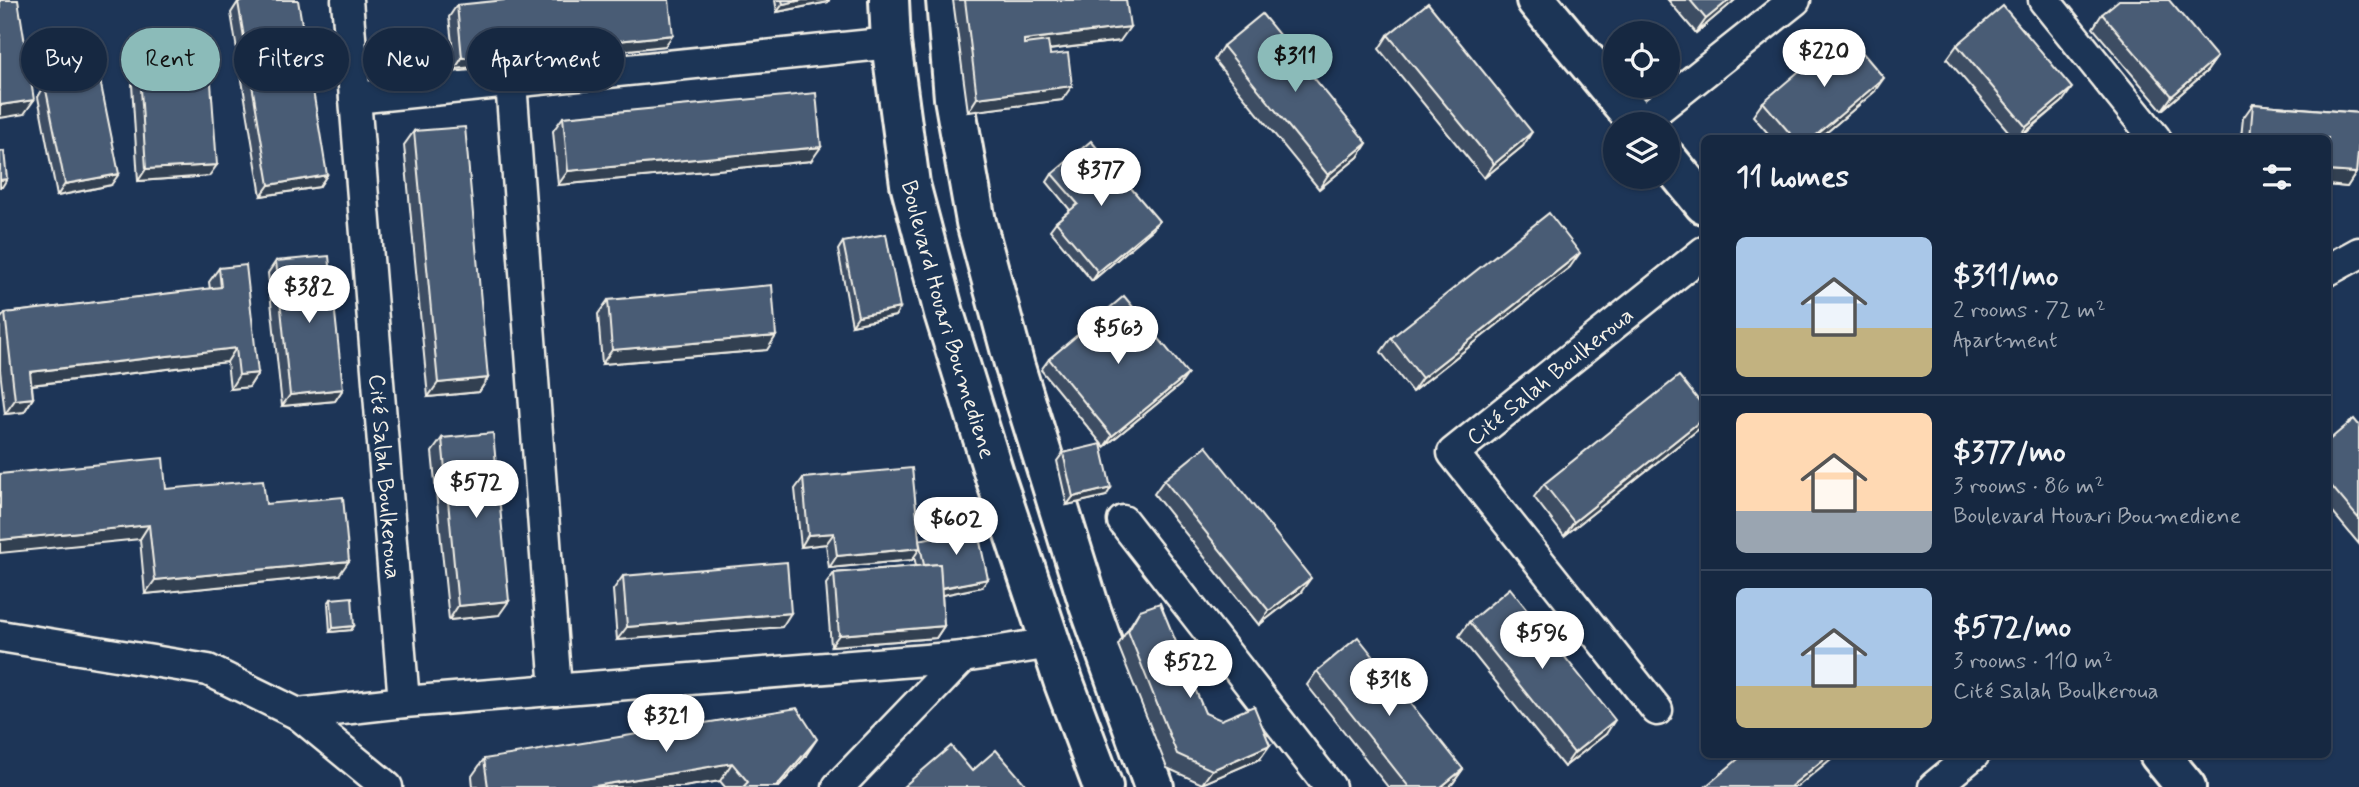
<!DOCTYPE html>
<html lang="en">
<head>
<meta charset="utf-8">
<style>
	body { margin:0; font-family:Mynerve,sans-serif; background:#23344c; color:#f1f3f6; height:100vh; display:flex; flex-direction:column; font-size:26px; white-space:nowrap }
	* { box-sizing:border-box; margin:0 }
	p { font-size:23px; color:#9ea6b1 }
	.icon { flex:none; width:38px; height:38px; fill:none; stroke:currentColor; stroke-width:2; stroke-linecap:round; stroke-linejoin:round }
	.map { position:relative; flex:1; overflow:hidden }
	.drawer { position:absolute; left:1701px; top:135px; width:630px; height:623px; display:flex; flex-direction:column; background:#162841; border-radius:10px; box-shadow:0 2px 5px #0004,0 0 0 2px #35445a }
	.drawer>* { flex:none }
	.hud { position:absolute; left:21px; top:28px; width:665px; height:63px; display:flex; gap:14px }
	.fabs { position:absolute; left:1603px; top:21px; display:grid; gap:14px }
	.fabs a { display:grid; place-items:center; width:77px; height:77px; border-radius:50%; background:#162841; box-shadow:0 2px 5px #0004,0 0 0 2px #35445a; font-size:35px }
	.price { position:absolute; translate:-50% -60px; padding:0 16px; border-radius:24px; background:#fff; color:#222; font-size:23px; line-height:46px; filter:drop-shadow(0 2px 4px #0008) }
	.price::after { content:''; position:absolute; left:50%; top:42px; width:21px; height:16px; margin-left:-10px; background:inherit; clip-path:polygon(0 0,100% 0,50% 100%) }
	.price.selected { background:#8bbbb9; color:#111 }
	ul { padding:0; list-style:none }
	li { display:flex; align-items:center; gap:21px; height:175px; padding:0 35px }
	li+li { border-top:2px solid #35445a }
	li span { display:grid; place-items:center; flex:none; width:196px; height:140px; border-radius:10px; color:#555 }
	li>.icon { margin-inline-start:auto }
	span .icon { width:84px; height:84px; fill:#fffc; stroke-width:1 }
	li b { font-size:30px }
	h2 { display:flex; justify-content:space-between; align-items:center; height:84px; padding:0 35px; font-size:30px }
	.pill { padding:0 24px; border-radius:32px; background:#162841; box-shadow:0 2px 5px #0004,0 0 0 2px #35445a; font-size:24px; line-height:63px }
	.pill.selected { background:#8bbbb9; color:#111 }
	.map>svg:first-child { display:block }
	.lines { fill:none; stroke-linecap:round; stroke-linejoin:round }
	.street-casing { stroke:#f4f1e8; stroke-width:35 }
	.secondary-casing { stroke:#f4f1e8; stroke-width:44 }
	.highway-casing { stroke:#f4f1e8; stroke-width:44 }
	.street { stroke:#1d3557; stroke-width:30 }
	.secondary { stroke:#1d3557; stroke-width:38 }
	.highway { stroke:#1d3557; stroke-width:38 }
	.wall { fill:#3e4e64; stroke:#f4f1e8; stroke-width:2 }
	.shaded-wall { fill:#324051; stroke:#f4f1e8; stroke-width:2 }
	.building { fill:#485b74; stroke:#f4f1e8; stroke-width:2 }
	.labels { text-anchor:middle; stroke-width:5; stroke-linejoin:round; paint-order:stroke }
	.street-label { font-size:23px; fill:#f4f1e8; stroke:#1d3557 }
</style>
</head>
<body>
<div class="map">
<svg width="2359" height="787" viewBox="0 0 2359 787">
	<rect width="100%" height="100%" fill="#1d3557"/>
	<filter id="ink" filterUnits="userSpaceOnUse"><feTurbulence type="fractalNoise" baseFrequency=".0143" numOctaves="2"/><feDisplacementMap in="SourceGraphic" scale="14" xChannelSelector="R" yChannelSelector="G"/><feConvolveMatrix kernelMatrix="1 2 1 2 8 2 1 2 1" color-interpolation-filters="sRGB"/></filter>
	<g filter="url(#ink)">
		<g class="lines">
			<defs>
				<g id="street">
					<path id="s1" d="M 347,0 L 404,702 L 963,657 L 1051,643"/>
					<path d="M 2044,0 L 2155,138"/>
					<path d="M 511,82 L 556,690"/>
					<path d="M 355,98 L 891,43"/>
					<path d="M 1639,124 L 1795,0"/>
					<path d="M 2328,270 L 2359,253"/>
					<path d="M 1123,521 L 1330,787"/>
					<path d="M 0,636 L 208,670 L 298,714 L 404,702"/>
					<path id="s2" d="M 1657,710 L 1453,453 L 1704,252"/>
					<path d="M 298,714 L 387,787"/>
					<path d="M 838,787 L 963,657"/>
					<path d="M 1934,787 L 1974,754"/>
				</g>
				<g id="secondary">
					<path d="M 1536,0 L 1639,124"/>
					<path d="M 1668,160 L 1704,204"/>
					<path d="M 2159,754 L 2186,787"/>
				</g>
				<g id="highway">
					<path id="s3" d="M 889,0 L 891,43 L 910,184 L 944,313 L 995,477 L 1064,683 L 1103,787"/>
					<path d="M 946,0 L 954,98 L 976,222 L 1015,367 L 1089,605 L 1154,787"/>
				</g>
			</defs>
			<!-- street casing -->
			<use href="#street" class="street-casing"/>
			<!-- secondary casing -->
			<use href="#secondary" class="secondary-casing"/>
			<!-- highway casing -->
			<use href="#highway" class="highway-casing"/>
			<!-- street -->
			<use href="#street" class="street"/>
			<!-- secondary -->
			<use href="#secondary" class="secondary"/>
			<!-- highway -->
			<use href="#highway" class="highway"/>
		</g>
		<!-- wall -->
		<g class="wall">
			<path d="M 775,0 L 829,0 L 828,2 L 777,12 Z"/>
			<path d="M 953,0 L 1126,0 L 1120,41 L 1049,50 L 1062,100 L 968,112 Z"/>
			<path d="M 1668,0 L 1735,0 L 1696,33 Z"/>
			<path d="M 238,2 L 327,175 L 319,187 L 261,196 L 231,13 Z"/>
			<path d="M 457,5 L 665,46 L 455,69 L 449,17 Z"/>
			<path d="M 2102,14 L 2217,57 L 2207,71 L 2162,110 L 2093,28 Z"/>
			<path d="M 1388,35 L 1523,146 L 1484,178 L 1379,49 Z"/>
			<path d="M 1957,45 L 2062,102 L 2020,138 L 2014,138 L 1947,59 Z"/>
			<path d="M 1223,46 L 1367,143 L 1358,157 L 1319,189 L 1214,60 Z"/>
			<path d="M 140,73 L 209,176 L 138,181 L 132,84 Z"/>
			<path d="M 45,85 L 111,185 L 57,196 L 38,97 Z"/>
			<path d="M 1874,92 L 1820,138 L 1772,138 L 1753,116 L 1763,102 Z"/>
			<path d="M 2253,104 L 2359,113 L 2359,142 L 2356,173 L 2347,187 L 2328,185 L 2328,138 L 2241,138 L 2243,118 Z"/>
			<path d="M 563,117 L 811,161 L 558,185 L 553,131 Z"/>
			<path d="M 414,131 L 488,378 L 479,392 L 428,397 L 404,145 Z"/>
			<path d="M 1052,174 L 1153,229 L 1092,281 L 1050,230 L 1056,222 L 1070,210 L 1047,182 Z"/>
			<path d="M 843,242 L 900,308 L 895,316 L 852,325 L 838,250 Z"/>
			<path d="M 276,261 L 343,389 L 335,401 L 282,406 L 268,273 Z"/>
			<path d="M 1570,267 L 1412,392 L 1381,352 L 1391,338 Z"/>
			<path d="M 219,268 L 258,373 L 249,387 L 230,389 L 227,362 L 32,385 L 33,398 L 24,412 L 5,414 L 0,370 L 0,319 L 5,313 L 210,289 L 209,282 Z"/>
			<path d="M 608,300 L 767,350 L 602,364 L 598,314 Z"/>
			<path d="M 1049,359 L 1180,385 L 1104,447 L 1041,370 Z"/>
			<path d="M 2359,425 L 2359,544 L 2328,507 L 2328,441 Z"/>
			<path d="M 1700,428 L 1564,536 L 1534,497 L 1544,484 Z"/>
			<path d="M 442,438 L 499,615 L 449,620 L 432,452 Z"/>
			<path d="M 1063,453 L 1106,496 L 1067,505 L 1057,461 Z"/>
			<path d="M 803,478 L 919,540 L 982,587 L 942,595 L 944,626 L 936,638 L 831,646 L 826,584 L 834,573 L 916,566 L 914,556 L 912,560 L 829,568 L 826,544 L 801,547 L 795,489 Z"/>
			<path d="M 1164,480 L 1301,592 L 1259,625 L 1154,494 Z"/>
			<path d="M 166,489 L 266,504 L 339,575 L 145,594 L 140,539 Z"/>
			<path d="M 623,576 L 782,627 L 617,640 L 613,590 Z"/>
			<path d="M 331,599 L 354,626 L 351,630 L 330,632 L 328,603 Z"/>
			<path d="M 1140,610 L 1205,713 L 1260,759 L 1202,784 L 1167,768 L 1118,645 Z"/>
			<path d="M 1469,622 L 1606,734 L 1564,767 L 1459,636 Z"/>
			<path d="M 1317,671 L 1463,769 L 1453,783 L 1449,787 L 1388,787 L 1307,685 Z"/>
			<path d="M 805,757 L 779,787 L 725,787 L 720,781 L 683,787 L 473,787 L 472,776 L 484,759 Z"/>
		</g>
		<!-- shaded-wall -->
		<g class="shaded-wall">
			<path d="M 802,0 L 829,0 L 828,2 L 777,12 L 783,4 Z"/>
			<path d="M 1729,0 L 1735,0 L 1696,33 L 1706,19 Z"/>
			<path d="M 1130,27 L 1120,41 L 1014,54 L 1024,40 Z"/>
			<path d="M 673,35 L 665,46 L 455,69 L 462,58 Z"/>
			<path d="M 2217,57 L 2207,71 L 2162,110 L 2172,96 Z"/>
			<path d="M 1884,78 L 1874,92 L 1820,138 L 1813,138 Z"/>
			<path d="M 1072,86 L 1062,100 L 968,112 L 977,98 Z"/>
			<path d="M 2072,88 L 2062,102 L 2018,138 L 2026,127 Z"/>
			<path d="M 34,100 L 24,114 L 0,118 L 0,105 Z"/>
			<path d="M 1532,132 L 1523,146 L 1484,178 L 1494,164 Z"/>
			<path d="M 1367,143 L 1358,157 L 1319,189 L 1328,175 Z"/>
			<path d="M 821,147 L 811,161 L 558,185 L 568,171 Z"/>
			<path d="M 217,165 L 209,176 L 138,181 L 146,169 Z"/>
			<path d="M 2328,171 L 2356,173 L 2347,187 L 2328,185 Z"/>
			<path d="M 119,174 L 111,185 L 57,196 L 65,184 Z"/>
			<path d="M 327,175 L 319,187 L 261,196 L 269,185 Z"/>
			<path d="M 7,179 L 2,187 L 0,187 L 0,180 Z"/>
			<path d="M 1159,221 L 1153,229 L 1092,281 L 1098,272 Z"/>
			<path d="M 1580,253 L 1570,267 L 1412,392 L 1422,378 Z"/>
			<path d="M 900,308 L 895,316 L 852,325 L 858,316 Z"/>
			<path d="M 776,336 L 767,350 L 602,364 L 612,350 Z"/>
			<path d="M 236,348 L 227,362 L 21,386 L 30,372 Z"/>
			<path d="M 258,373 L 249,387 L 230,389 L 239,375 Z"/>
			<path d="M 1188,374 L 1180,385 L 1104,447 L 1112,436 Z"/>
			<path d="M 488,378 L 479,392 L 428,397 L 438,383 Z"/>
			<path d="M 343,389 L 335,401 L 282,406 L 290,395 Z"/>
			<path d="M 33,398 L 24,412 L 5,414 L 15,400 Z"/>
			<path d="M 1704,418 L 1704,422 L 1700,428 L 1564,536 L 1574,522 Z"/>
			<path d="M 1111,488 L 1106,496 L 1067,505 L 1073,497 Z"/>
			<path d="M 149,525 L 140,539 L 0,553 L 0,540 Z"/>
			<path d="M 834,533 L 826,544 L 801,547 L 808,535 Z"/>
			<path d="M 920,548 L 912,560 L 829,568 L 837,556 Z"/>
			<path d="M 349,561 L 339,575 L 145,594 L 155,580 Z"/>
			<path d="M 1311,578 L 1301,592 L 1259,625 L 1269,611 Z"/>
			<path d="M 988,579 L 982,587 L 933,597 L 939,589 Z"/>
			<path d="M 509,601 L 499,615 L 449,620 L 458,606 Z"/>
			<path d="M 791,613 L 782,627 L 617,640 L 627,627 Z"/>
			<path d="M 354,626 L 351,630 L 330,632 L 333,628 Z"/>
			<path d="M 944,626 L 936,638 L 831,646 L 839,635 Z"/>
			<path d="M 1615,720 L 1606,734 L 1564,767 L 1574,753 Z"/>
			<path d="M 817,739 L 805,757 L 779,787 L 776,787 Z"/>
			<path d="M 1270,745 L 1260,759 L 1202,784 L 1212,770 Z"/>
			<path d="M 1830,754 L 1837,754 L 1797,787 L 1790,787 Z"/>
			<path d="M 732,763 L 720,781 L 683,787 L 589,787 Z"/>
			<path d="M 1463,769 L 1453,783 L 1449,787 L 1441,787 Z"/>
		</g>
		<!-- building -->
		<g class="building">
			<path d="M 0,0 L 18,0 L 34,100 L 0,105 Z"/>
			<path d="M 251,0 L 298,0 L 327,175 L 269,185 L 238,2 Z"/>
			<path d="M 505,0 L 669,0 L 673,35 L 462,58 L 457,5 Z"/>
			<path d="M 782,0 L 802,0 L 783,4 Z"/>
			<path d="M 965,0 L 1126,0 L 1130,27 L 1024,40 L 1024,44 L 1048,41 L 1050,55 L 1068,53 L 1072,86 L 977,98 Z"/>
			<path d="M 1690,0 L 1729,0 L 1706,19 Z"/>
			<path d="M 2119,0 L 2169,0 L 2217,57 L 2172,96 L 2102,14 Z"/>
			<path d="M 1428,3 L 1532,132 L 1494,164 L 1388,35 Z"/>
			<path d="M 2003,6 L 2072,88 L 2026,127 L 1957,45 Z"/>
			<path d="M 1262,14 L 1367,143 L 1328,175 L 1223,46 Z"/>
			<path d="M 1845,32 L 1884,78 L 1813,138 L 1794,138 L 1763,102 Z"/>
			<path d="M 210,69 L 217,165 L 146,169 L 140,73 Z"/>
			<path d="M 99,75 L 119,174 L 65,184 L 45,85 Z"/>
			<path d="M 816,93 L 821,147 L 568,171 L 563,117 Z"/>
			<path d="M 2253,104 L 2359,113 L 2359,142 L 2356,173 L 2328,171 L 2328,138 L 2250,138 Z"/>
			<path d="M 465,127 L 488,378 L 438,383 L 414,131 Z"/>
			<path d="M 1091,141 L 1159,221 L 1098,272 L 1056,222 L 1078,204 L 1052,174 Z"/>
			<path d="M 4,151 L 7,179 L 0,180 L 0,152 Z"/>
			<path d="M 1549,213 L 1580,253 L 1422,378 L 1391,338 Z"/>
			<path d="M 886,234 L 900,308 L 858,316 L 843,242 Z"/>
			<path d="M 329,256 L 343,389 L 290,395 L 276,261 Z"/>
			<path d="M 246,265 L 258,373 L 239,375 L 236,348 L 30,372 L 33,398 L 15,400 L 5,313 L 221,287 L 219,268 Z"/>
			<path d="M 772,285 L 776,336 L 612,350 L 608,300 Z"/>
			<path d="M 1124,296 L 1188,374 L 1112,436 L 1049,359 Z"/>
			<path d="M 1679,376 L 1704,407 L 1704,418 L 1574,522 L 1544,484 Z"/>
			<path d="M 2354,419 L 2359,425 L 2359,519 L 2328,482 L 2328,441 Z"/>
			<path d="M 493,433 L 509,601 L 458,606 L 442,438 Z"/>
			<path d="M 1101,444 L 1111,488 L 1073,497 L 1063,453 Z"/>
			<path d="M 1206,446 L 1311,578 L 1269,611 L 1164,480 Z"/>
			<path d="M 163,458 L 166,489 L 263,480 L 266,504 L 343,497 L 349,561 L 155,580 L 149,525 L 0,540 L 0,474 Z"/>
			<path d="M 912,468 L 920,548 L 837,556 L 834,533 L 808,535 L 803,478 Z"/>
			<path d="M 977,528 L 988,579 L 941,588 L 940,564 L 924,565 L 919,540 Z"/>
			<path d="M 787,562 L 791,613 L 627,627 L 623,576 Z"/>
			<path d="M 940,564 L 944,626 L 839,635 L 834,573 Z"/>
			<path d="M 1510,588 L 1615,720 L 1574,753 L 1469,622 Z"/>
			<path d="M 352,597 L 354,626 L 333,628 L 331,599 Z"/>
			<path d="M 1160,603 L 1205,713 L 1221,720 L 1254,706 L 1270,745 L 1212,770 L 1177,754 L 1128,631 L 1140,610 Z"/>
			<path d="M 1358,637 L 1463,769 L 1441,787 L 1409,787 L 1317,671 Z"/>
			<path d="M 797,708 L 817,739 L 776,787 L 743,787 L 748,782 L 732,763 L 589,787 L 488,787 L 484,759 Z"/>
			<path d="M 951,746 L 972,771 L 996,750 L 1026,785 L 1024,787 L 903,787 Z"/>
			<path d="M 1744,754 L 1830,754 L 1790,787 L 1705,787 Z"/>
		</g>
	</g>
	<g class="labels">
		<!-- street labels -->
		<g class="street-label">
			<text dy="8" stroke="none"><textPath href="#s3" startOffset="326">Boulevard Houari Boumediene</textPath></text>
			<text dy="8" stroke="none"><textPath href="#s2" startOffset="452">Cité Salah Boulkeroua</textPath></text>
			<text dy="8" stroke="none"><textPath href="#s1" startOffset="478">Cité Salah Boulkeroua</textPath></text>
		</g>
	</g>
</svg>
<div class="fabs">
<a><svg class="icon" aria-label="locate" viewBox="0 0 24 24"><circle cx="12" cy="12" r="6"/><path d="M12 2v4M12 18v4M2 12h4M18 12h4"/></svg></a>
<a><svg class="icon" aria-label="layers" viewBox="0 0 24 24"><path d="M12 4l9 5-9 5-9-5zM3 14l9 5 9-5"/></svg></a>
</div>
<b class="price" style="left:1824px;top:89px">$220</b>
<b class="price selected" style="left:1295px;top:94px">$311</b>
<b class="price" style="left:1101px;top:208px">$377</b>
<b class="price" style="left:309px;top:325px">$382</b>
<b class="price" style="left:1118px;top:366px">$563</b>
<b class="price" style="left:476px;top:520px">$572</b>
<b class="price" style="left:956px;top:557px">$602</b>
<b class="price" style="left:1542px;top:671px">$596</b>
<b class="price" style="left:1190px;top:700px">$522</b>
<b class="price" style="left:1389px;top:718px">$318</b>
<b class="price" style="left:666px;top:754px">$321</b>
<div class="hud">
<a class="pill">Buy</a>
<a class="pill selected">Rent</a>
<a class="pill">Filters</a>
<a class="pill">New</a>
<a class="pill">Apartment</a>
</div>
<section class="drawer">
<h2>11 homes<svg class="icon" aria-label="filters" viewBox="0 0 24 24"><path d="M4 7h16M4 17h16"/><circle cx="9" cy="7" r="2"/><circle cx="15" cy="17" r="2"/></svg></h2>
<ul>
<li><span style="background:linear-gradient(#a9c7e8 65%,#c2b280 0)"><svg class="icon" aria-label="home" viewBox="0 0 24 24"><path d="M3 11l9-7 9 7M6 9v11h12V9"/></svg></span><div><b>$311/mo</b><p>2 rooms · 72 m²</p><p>Apartment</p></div></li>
<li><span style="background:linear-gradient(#ffd9b3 70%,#9aa5b1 0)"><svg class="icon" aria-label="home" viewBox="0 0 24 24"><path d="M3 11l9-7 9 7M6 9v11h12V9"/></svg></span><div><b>$377/mo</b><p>3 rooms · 86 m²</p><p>Boulevard Houari Boumediene</p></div></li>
<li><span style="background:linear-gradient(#a9c7e8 70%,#c2b280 0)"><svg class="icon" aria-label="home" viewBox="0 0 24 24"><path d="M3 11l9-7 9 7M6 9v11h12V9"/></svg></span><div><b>$572/mo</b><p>3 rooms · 110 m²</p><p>Cité Salah Boulkeroua</p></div></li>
</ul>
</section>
</div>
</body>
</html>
